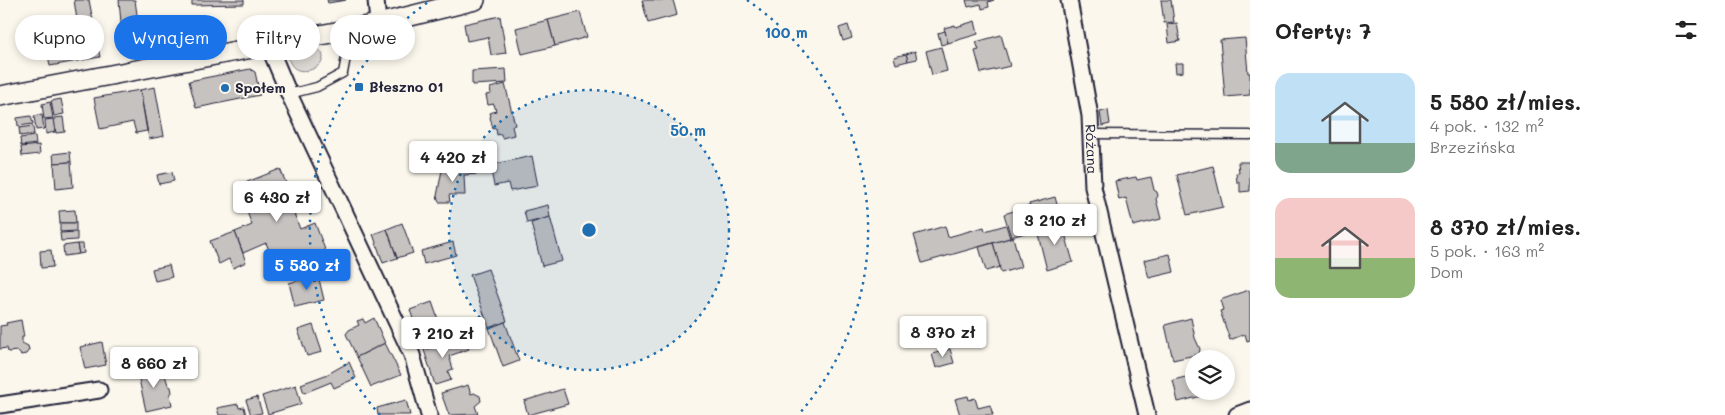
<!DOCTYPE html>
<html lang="pl">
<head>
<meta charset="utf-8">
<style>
	body { margin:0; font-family:Mali,sans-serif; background:#f6f6f6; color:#222; height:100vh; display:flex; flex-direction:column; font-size:19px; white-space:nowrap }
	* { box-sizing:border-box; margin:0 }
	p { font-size:16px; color:#767676 }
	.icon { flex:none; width:28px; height:28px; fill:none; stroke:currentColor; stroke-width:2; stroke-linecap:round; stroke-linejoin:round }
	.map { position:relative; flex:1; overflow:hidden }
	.panel { display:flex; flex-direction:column; background:#fff; width:475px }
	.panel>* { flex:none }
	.banner { position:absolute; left:15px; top:15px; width:475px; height:45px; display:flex; gap:10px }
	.tools { position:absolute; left:1185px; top:350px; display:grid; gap:10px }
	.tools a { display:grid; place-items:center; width:50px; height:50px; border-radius:50%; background:#fff; box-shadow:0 2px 8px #0003; font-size:25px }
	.price { position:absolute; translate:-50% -42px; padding:0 11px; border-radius:5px; background:#fff; color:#222; font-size:16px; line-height:32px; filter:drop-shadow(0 1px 2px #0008) }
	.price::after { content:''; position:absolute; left:50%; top:30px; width:15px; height:11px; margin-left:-8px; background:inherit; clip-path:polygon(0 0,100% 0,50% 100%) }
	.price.selected { background:#1a73e8; color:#fff }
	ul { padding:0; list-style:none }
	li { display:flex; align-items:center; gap:15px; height:125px; padding:0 25px }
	li span { display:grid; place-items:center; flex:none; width:140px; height:100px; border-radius:15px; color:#555 }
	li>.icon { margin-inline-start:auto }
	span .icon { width:60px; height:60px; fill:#fffc; stroke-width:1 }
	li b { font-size:21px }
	h2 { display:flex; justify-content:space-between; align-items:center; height:60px; padding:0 25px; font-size:21px }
	.tag { padding:0 18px; border-radius:22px; background:#fff; box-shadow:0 2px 8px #0003; font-size:18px; line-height:45px }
	.tag.selected { background:#1a73e8; color:#fff }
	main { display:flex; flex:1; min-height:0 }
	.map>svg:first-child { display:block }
	.green { fill:#dbd8d3; stroke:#7e7d87 }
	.building { fill:#c6c2c0; stroke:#22223b }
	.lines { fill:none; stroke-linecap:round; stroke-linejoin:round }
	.service-casing { stroke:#22223b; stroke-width:11 }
	.minor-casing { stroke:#22223b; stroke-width:19 }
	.tertiary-casing { stroke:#22223b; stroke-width:22 }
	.service { stroke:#fbf7ec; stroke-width:8 }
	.minor { stroke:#fbf7ec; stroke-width:15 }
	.tertiary { stroke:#fbf7ec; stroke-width:19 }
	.ring { fill:none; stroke:#1f6fb2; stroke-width:2.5; stroke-dasharray:2.5 5 }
	.poi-dot { fill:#1f6fb2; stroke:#fbf7ec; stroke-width:2 }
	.labels { text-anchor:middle; stroke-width:4; stroke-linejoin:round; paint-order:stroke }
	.poi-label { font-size:14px; font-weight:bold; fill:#22223b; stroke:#fbf7ec; text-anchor:start }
	.street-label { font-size:14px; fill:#22223b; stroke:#fbf7ec }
	.centre { fill:#1f6fb2; stroke:#fbf7ec; stroke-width:2.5 }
	.ring-label { font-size:15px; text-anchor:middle; font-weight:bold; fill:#1f6fb2; stroke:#fbf7ec; stroke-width:4; stroke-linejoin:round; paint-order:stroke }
</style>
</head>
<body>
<main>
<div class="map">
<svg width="1250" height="415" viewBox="0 0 1250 415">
	<rect width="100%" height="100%" fill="#fbf7ec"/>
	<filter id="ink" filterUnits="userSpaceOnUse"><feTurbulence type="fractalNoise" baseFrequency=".02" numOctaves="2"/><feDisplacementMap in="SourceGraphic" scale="10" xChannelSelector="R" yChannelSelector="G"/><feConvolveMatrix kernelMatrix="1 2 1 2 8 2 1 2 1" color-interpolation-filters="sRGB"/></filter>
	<g filter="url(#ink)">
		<!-- green -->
		<path class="green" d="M 313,46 C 345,61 290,89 288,54 L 292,50 Z"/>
		<!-- building -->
		<g class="building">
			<path d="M 74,0 L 89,0 L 100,57 L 83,60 Z"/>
			<path d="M 119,0 L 135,0 L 141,44 L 123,45 Z"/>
			<path d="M 192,0 L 244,0 L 244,4 L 192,5 Z"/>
			<path d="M 327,0 L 346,0 L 328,3 Z"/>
			<path d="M 642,0 L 673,0 L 677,15 L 648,23 Z"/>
			<path d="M 966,0 L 994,0 L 988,2 L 989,7 L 982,9 L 981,4 L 968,7 Z"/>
			<path d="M 1161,0 L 1171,0 L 1174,22 L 1164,23 Z"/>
			<path d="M 580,12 L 587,37 L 555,46 L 548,20 Z"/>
			<path d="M 500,16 L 506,53 L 491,55 L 488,37 L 467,41 L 464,24 Z"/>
			<path d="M 548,20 L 555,46 L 522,54 L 516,28 Z"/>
			<path d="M 975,21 L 978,34 L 948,43 L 944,28 L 955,25 L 956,27 Z"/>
			<path d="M 1177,23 L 1180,41 L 1169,43 L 1167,24 Z"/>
			<path d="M 848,25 L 852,38 L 843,41 L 839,28 Z"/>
			<path d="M 79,28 L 83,60 L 50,66 L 46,43 L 48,43 L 47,35 Z"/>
			<path d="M 945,31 L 948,43 L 941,45 L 938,33 Z"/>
			<path d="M 1001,35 L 1010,66 L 981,73 L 975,51 L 979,50 L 976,42 Z"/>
			<path d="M 1245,38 L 1248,73 L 1250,73 L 1250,95 L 1225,97 L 1220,40 Z"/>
			<path d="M 941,47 L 947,71 L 932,75 L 926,51 Z"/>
			<path d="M 915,51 L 917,59 L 908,61 L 906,54 Z"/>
			<path d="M 906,54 L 908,61 L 896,64 L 894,57 Z"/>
			<path d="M 1175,63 L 1183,63 L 1183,72 L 1176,73 Z"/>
			<path d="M 250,69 L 255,72 L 260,95 L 196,108 L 189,81 Z"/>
			<path d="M 506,69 L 507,83 L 472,85 L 472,71 Z"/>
			<path d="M 505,84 L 515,125 L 512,126 L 514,135 L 502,138 L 501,134 L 497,135 L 496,128 L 493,129 L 490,117 L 491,116 L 490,113 L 496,111 L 494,104 L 488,105 L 486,95 L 491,94 L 490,88 Z"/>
			<path d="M 155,87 L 164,136 L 149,139 L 140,90 Z"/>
			<path d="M 140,90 L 147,131 L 136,133 L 133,122 L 100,129 L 94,98 Z"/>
			<path d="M 61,99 L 64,114 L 54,116 L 51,101 Z"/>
			<path d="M 50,102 L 53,118 L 44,119 L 42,104 Z"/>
			<path d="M 1108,110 L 1110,124 L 1102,126 L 1100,112 Z"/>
			<path d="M 42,115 L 44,129 L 36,130 L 34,116 Z"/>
			<path d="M 31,116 L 33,124 L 18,126 L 17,118 Z"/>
			<path d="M 63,117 L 65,132 L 56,133 L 54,118 Z"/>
			<path d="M 53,119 L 55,132 L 46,134 L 45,120 Z"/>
			<path d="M 33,126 L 34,134 L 20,136 L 19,128 Z"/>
			<path d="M 35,136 L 36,144 L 21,146 L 20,138 Z"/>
			<path d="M 39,145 L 40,154 L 22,156 L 21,147 Z"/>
			<path d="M 70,152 L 71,162 L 54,163 L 53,154 Z"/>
			<path d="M 532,156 L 538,186 L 510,191 L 508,183 L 494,186 L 490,165 Z"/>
			<path d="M 71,162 L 73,187 L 56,189 L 54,163 Z"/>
			<path d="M 1238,162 L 1250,162 L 1250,191 L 1240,192 L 1240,182 L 1237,182 L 1236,173 L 1239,173 Z"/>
			<path d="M 1213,166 L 1223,207 L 1187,215 L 1177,175 Z"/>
			<path d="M 468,167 L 478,167 L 478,174 L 464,175 L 465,195 L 449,195 L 450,202 L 439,202 L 437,196 L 442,170 L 468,169 Z"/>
			<path d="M 280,169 L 295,204 L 291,206 L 300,229 L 315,223 L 327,255 L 311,261 L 276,267 L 266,243 L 243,253 L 235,232 L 252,225 L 237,186 Z"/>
			<path d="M 172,172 L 174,181 L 159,184 L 157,175 Z"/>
			<path d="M 1136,177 L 1137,180 L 1151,177 L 1154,190 L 1157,192 L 1158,196 L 1156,199 L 1161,219 L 1133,226 L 1126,198 L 1119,200 L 1115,181 Z"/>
			<path d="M 1055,197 L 1062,223 L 1028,233 L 1027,226 L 1035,223 L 1029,204 Z"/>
			<path d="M 548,205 L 550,217 L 527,223 L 524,211 Z"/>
			<path d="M 1030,206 L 1035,223 L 1027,226 L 1028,232 L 1011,237 L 1004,214 Z"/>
			<path d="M 75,210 L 76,223 L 60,223 L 59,211 Z"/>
			<path d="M 550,217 L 562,261 L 542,266 L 531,223 Z"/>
			<path d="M 60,223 L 76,223 L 76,231 L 60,232 Z"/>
			<path d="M 402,223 L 413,253 L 397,258 L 387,229 Z"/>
			<path d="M 1062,223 L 1073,262 L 1047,270 L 1037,230 Z"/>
			<path d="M 1006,225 L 1010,238 L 922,263 L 914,235 L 945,226 L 948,237 L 984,227 L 985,231 Z"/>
			<path d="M 387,229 L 397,258 L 383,263 L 373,234 Z"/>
			<path d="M 77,232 L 77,240 L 61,241 L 60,233 Z"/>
			<path d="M 235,232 L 246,262 L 233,268 L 229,259 L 219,264 L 210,241 Z"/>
			<path d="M 1013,237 L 1021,267 L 1001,273 L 993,243 Z"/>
			<path d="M 453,242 L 456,255 L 424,264 L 421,251 Z"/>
			<path d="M 993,243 L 1000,267 L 986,271 L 979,247 Z"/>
			<path d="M 77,244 L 79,254 L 64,256 L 63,246 Z"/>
			<path d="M 77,244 L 83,244 L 84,253 L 79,254 Z"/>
			<path d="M 51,250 L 53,267 L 41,268 L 40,251 Z"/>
			<path d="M 1170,254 L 1174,272 L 1149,278 L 1144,260 Z"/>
			<path d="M 169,265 L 172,277 L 155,281 L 152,269 Z"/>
			<path d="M 488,269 L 507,321 L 489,328 L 470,275 Z"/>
			<path d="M 318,275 L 324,300 L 295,307 L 289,283 Z"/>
			<path d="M 1249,290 L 1250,295 L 1250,340 L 1247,341 L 1245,334 L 1230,340 L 1220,311 L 1223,310 L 1220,300 Z"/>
			<path d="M 432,302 L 439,322 L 447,319 L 450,329 L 447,333 L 421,342 L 410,310 Z"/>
			<path d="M 374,318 L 385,343 L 357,357 L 346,334 L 349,330 L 359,325 L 357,321 L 363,319 L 365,323 Z"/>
			<path d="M 1191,318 L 1195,338 L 1200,349 L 1199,354 L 1173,360 L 1165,325 Z"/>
			<path d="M 21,320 L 24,337 L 22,337 L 22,343 L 28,346 L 29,350 L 26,354 L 21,355 L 17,351 L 8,352 L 7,348 L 0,349 L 0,326 L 7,325 L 6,323 Z"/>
			<path d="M 505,322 L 519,361 L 503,367 L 489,328 Z"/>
			<path d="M 313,325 L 322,352 L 307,356 L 298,330 Z"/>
			<path d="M 460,338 L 463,345 L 467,344 L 469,349 L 449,356 L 453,369 L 448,371 L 451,380 L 435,385 L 424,350 Z"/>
			<path d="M 102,342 L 106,365 L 85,369 L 80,347 Z"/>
			<path d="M 385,343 L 401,375 L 371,387 L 357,357 Z"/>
			<path d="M 950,349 L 954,363 L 936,368 L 932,354 Z"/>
			<path d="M 349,362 L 356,378 L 334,388 L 331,382 L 304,393 L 301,384 L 328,374 Z"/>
			<path d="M 155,366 L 157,376 L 165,375 L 168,385 L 171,387 L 172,392 L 170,395 L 172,405 L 146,411 L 137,370 Z"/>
			<path d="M 1194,375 L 1194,391 L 1206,391 L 1206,395 L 1178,402 L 1173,380 Z"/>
			<path d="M 296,385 L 301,404 L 268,414 L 262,396 Z"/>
			<path d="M 468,385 L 471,394 L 474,393 L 480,396 L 481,401 L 475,406 L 478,414 L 449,415 L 441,393 Z"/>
			<path d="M 563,389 L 568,404 L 528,415 L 524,401 Z"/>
			<path d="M 968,396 L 969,400 L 975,398 L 978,408 L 990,405 L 993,415 L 960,415 L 955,399 Z"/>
			<path d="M 257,397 L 262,413 L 251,415 L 246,400 Z"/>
			<path d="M 406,400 L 410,415 L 378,415 L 377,408 Z"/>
			<path d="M 238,404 L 239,408 L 244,407 L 246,415 L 219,415 L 217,408 Z"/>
		</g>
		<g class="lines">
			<defs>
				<g id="service">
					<path d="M 289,94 L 317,87 L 343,73 L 347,52 L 340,32"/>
					<path d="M 1091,134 L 1250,135"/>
				</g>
				<g id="minor">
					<path d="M 376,0 L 378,24"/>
					<path id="s1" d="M 1069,0 L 1090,116 L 1093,187 L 1147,415"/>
					<path d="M 268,44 L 289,94 L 412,355 L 429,415"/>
					<path d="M 0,405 L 99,390"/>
					<path d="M 1237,415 L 1250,410"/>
				</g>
				<path id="tertiary" d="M 0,96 L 378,24 L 475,0"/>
			</defs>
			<!-- service casing -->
			<use href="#service" class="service-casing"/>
			<!-- minor casing -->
			<use href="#minor" class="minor-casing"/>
			<!-- tertiary casing -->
			<use href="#tertiary" class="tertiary-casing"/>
			<!-- service -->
			<use href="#service" class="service"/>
			<!-- minor -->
			<use href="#minor" class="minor"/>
			<!-- tertiary -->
			<use href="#tertiary" class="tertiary"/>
		</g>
	</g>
	<!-- distance rings -->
	<circle cx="589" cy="230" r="140" fill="#1f6fb2" fill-opacity=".12"/>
	<g class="ring">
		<circle cx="589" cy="230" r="140"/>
		<path d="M380 415A279 279 0 0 1 431 0M747 0A279 279 0 0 1 798 415"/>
	</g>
	<!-- markers -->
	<g class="poi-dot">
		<rect x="354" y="82" width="10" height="10" rx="2.5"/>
		<circle cx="225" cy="88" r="5"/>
	</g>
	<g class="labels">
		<!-- poi labels -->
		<g class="poi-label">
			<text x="369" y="92">Błeszno 01</text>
			<text x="235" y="93">Społem</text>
		</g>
		<!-- street labels -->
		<g class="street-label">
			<text dy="5" stroke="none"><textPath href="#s1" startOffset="151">Różana</textPath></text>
		</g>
	</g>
	<circle cx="589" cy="230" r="8" class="centre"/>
	<g class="ring-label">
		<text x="786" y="38">100 m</text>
		<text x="688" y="136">50 m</text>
	</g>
</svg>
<div class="tools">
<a><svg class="icon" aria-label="layers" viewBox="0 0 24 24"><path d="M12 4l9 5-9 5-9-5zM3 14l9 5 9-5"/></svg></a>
</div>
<b class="price" style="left:453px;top:183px">4 420 zł</b>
<b class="price" style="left:277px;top:223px">6 430 zł</b>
<b class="price" style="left:1055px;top:246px">3 210 zł</b>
<b class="price selected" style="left:307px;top:291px">5 580 zł</b>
<b class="price" style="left:943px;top:358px">8 370 zł</b>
<b class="price" style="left:443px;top:359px">7 210 zł</b>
<b class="price" style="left:154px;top:389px">8 660 zł</b>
<div class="banner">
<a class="tag">Kupno</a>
<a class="tag selected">Wynajem</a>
<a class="tag">Filtry</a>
<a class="tag">Nowe</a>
</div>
</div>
<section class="panel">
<h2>Oferty: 7<svg class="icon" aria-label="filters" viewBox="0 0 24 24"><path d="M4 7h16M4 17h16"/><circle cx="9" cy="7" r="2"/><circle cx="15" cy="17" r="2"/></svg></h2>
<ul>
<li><span style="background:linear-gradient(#bfe0f5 70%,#7fa58c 0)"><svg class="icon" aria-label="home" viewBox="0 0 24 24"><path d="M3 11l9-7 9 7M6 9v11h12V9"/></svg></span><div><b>5 580 zł/mies.</b><p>4 pok. · 132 m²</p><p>Brzezińska</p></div></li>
<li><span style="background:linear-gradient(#f6c9c9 60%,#8fb573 0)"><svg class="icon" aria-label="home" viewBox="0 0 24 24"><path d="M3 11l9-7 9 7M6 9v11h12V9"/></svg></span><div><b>8 370 zł/mies.</b><p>5 pok. · 163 m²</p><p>Dom</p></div></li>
</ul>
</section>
</main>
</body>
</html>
